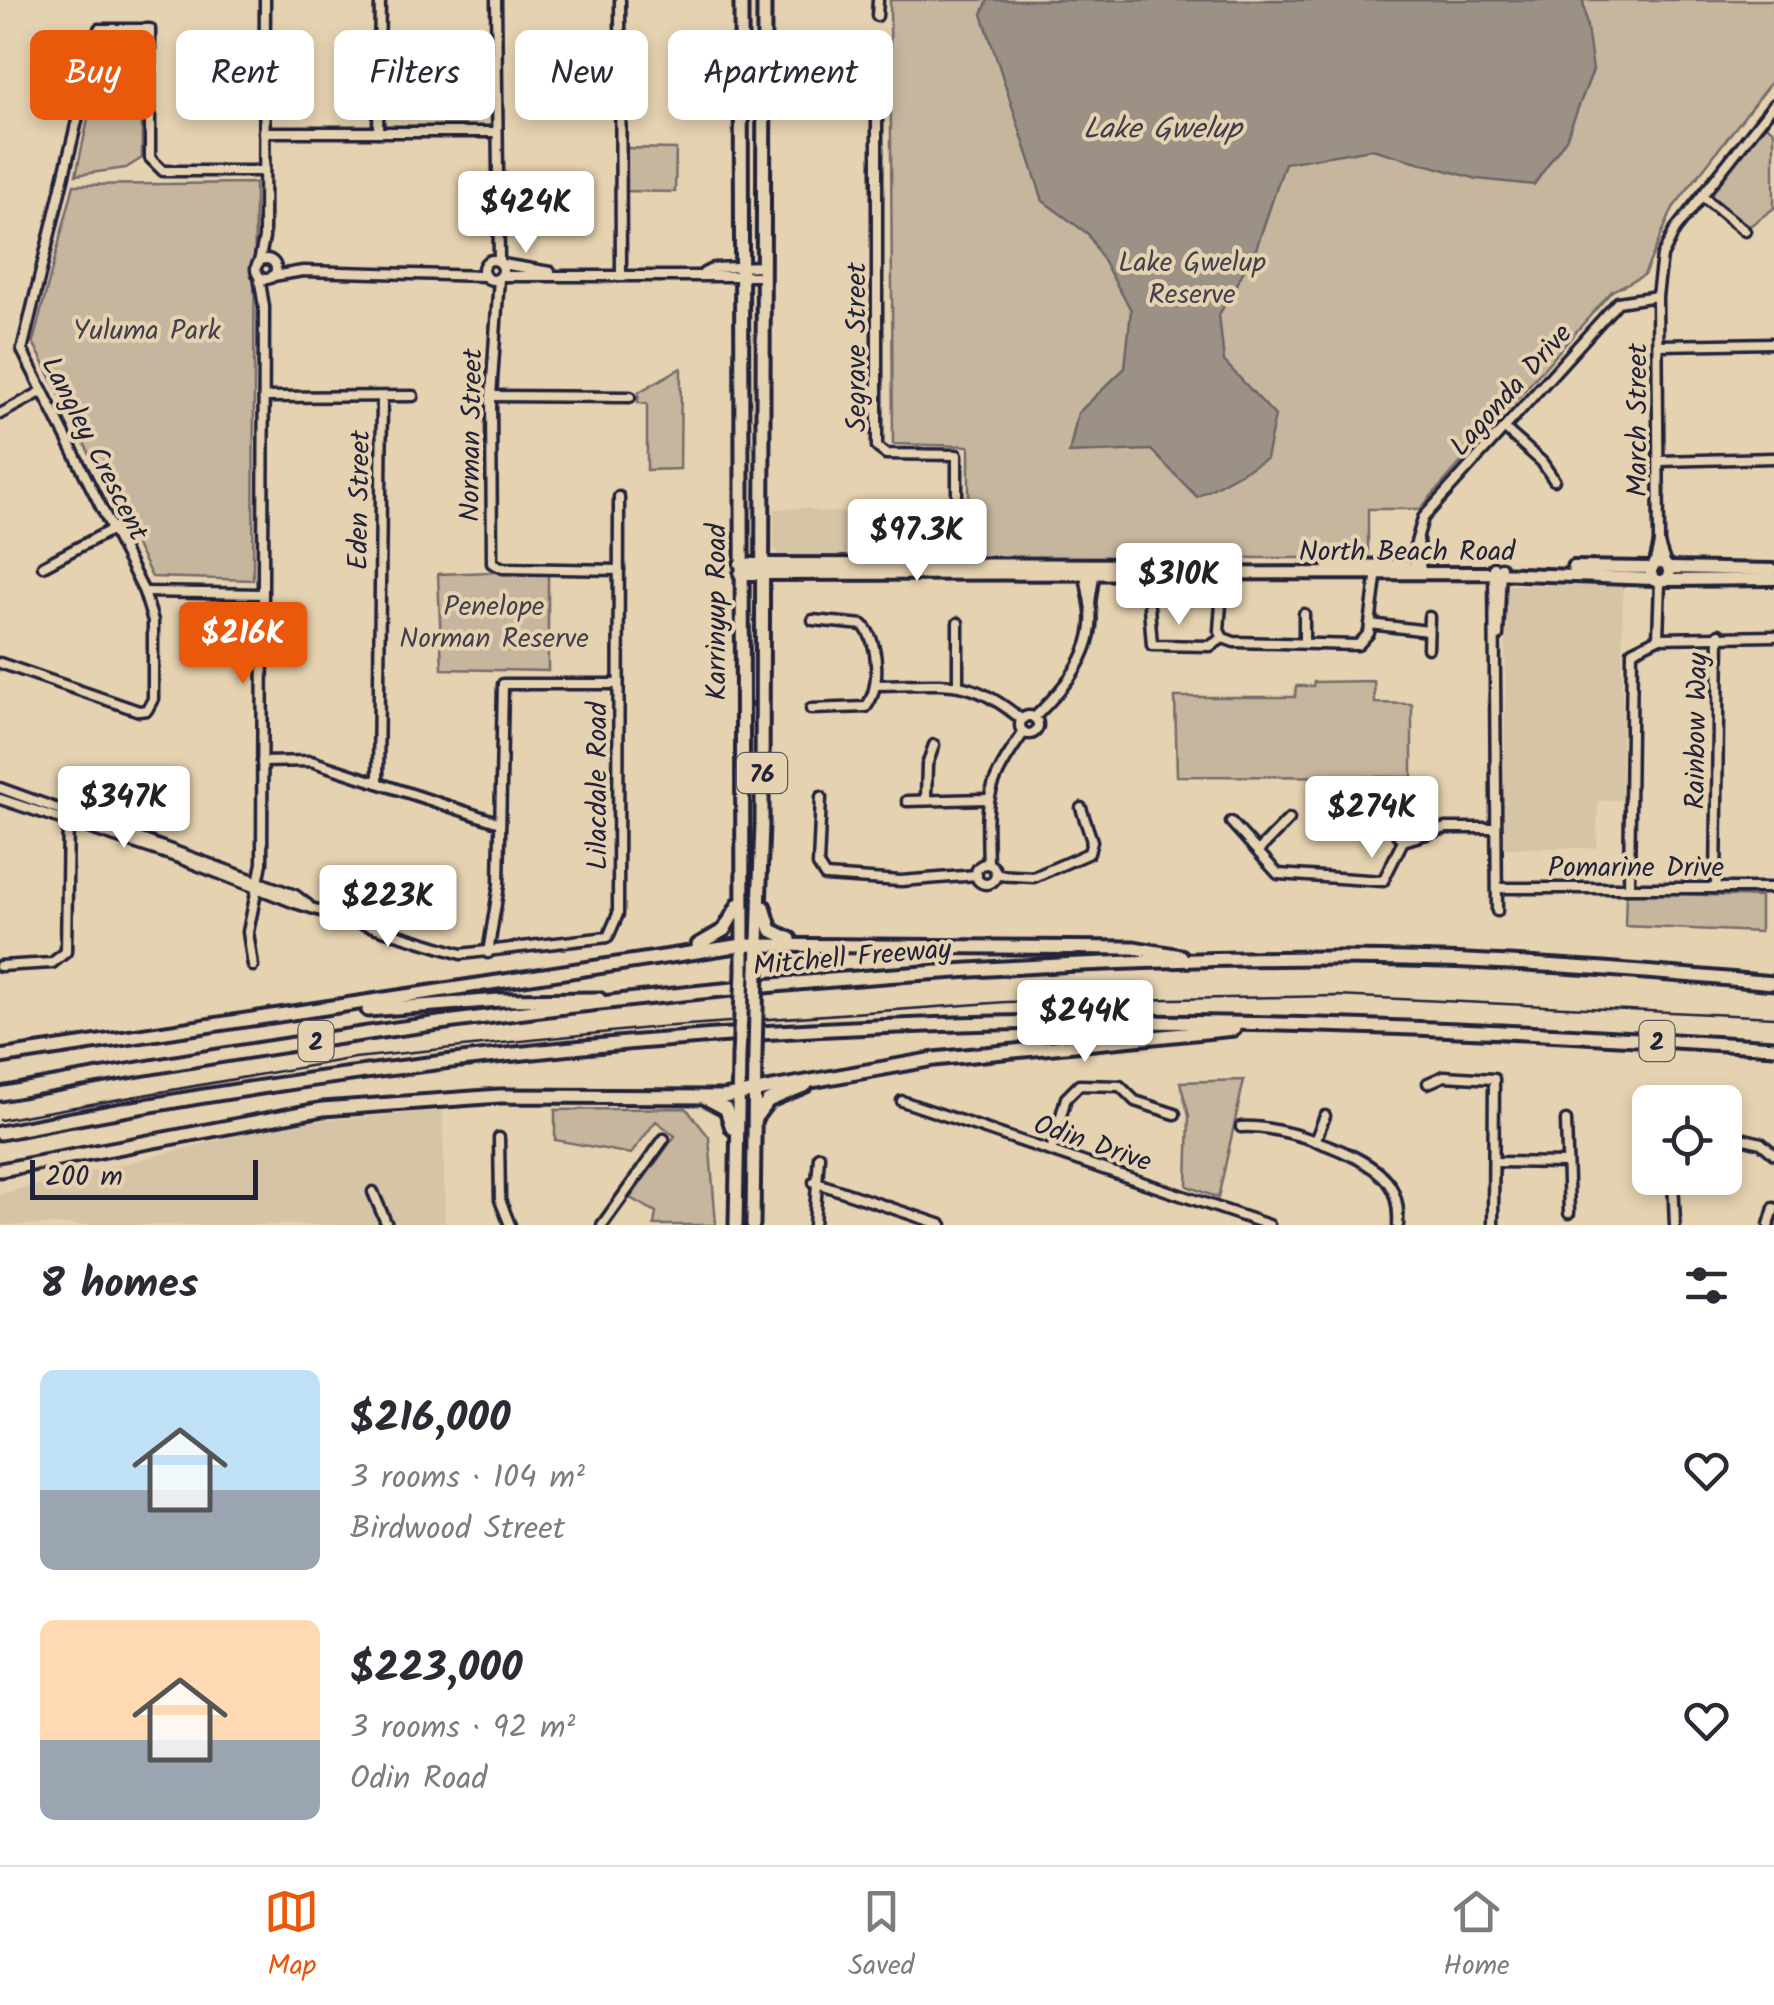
<!DOCTYPE html>
<html lang="en">
<head>
<meta charset="utf-8">
<style>
	body { margin:0; font-family:Kalam,sans-serif; background:#f7f7f7; color:#2b2b33; height:100vh; display:flex; flex-direction:column; font-size:38px; white-space:nowrap }
	* { box-sizing:border-box; margin:0 }
	p { font-size:32px; color:#7c7c81 }
	.icon { flex:none; width:55px; height:55px; fill:none; stroke:currentColor; stroke-width:2; stroke-linecap:round; stroke-linejoin:round }
	.map { position:relative; height:1225px; overflow:hidden }
	.drawer { display:flex; flex-direction:column; background:#fff; flex:1 }
	.drawer>* { flex:none }
	.banner { position:absolute; left:30px; top:30px; width:1000px; height:90px; display:flex; gap:20px }
	.buttons { position:absolute; left:1632px; top:1085px; display:grid; gap:20px }
	.buttons a { display:grid; place-items:center; width:110px; height:110px; border-radius:15px; background:#fff; box-shadow:0 5px 15px #0003; font-size:50px }
	.scale { position:absolute; left:30px; bottom:25px; width:228px; box-sizing:border-box; padding-left:10px; border:5px solid #22223b; border-top:0; font-size:28px; line-height:35px; white-space:nowrap; color:#22223b; -webkit-text-stroke:8px #e5d2b0; paint-order:stroke }
	.price { position:absolute; translate:-50% -85px; padding:0 22px; border-radius:10px; background:#fff; color:#222; font-size:32px; line-height:65px; filter:drop-shadow(0 2px 5px #0008) }
	.price::after { content:''; position:absolute; left:50%; top:60px; width:30px; height:22px; margin-left:-15px; background:inherit; clip-path:polygon(0 0,100% 0,50% 100%) }
	.price.active { background:#ea580c; color:#fff }
	ul { padding:0; list-style:none }
	li { display:flex; align-items:center; gap:30px; height:250px; padding:0 40px }
	li span { display:grid; place-items:center; flex:none; width:280px; height:200px; border-radius:15px; color:#555 }
	li>.icon { margin-inline-start:auto }
	span .icon { width:120px; height:120px; fill:#fffc; stroke-width:1 }
	li b { font-size:42px }
	h2 { display:flex; justify-content:space-between; align-items:center; height:120px; padding:0 40px; font-size:42px }
	.tag { padding:0 35px; border-radius:15px; background:#fff; box-shadow:0 5px 15px #0003; font-size:35px; line-height:90px }
	.tag.active { background:#ea580c; color:#fff }
	.tabs { display:flex; justify-content:space-around; align-items:center; height:140px; border-top:2px solid #e1e1e2; background:#fff; font-size:28px; color:#7c7c81 }
	.tabs a { display:grid; justify-items:center; gap:5px }
	.tabs .active { color:#ea580c }
	.map>svg:first-child { display:block }
	.built { fill:#d6c4a7 }
	.green { fill:#c6b69d; stroke:#746c6c; stroke-width:2.5 }
	.water { fill:#9c9185; stroke:#6b6567; stroke-width:2.5 }
	.lines { fill:none; stroke-linecap:round; stroke-linejoin:round }
	.minor-casing { stroke:#22223b; stroke-width:15 }
	.major-casing { stroke:#22223b; stroke-width:18 }
	.highway-casing { stroke:#22223b; stroke-width:19 }
	.minor { stroke:#e5d2b0; stroke-width:8 }
	.major { stroke:#e5d2b0; stroke-width:10 }
	.highway { stroke:#e5d2b0; stroke-width:11 }
	.rail { stroke:#22223b; stroke-width:2.5 }
	.highway-bridge-casing { stroke:#22223b; stroke-width:19; stroke-linecap:butt }
	.highway-bridge { stroke:#e5d2b0; stroke-width:11 }
	.labels { text-anchor:middle; stroke-width:8; stroke-linejoin:round; paint-order:stroke }
	.shield { fill:#e5d2b0; stroke:#5c575e; stroke-width:2.5 }
	.shield-label { font-size:25px; font-weight:bold; fill:#22223b }
	.park-label { font-size:28px; fill:#43404f; stroke:#e5d2b0 }
	.street-label { font-size:28px; fill:#22223b; stroke:#e5d2b0 }
	.water-label { font-size:30px; font-style:italic; fill:#403e4e; stroke:#e5d2b0 }
</style>
</head>
<body>
<div class="map">
<svg width="1774" height="1225" viewBox="0 0 1774 1225">
	<rect width="100%" height="100%" fill="#e5d2b0"/>
	<filter id="ink" filterUnits="userSpaceOnUse"><feTurbulence type="fractalNoise" baseFrequency=".01" numOctaves="2"/><feDisplacementMap in="SourceGraphic" scale="20" xChannelSelector="R" yChannelSelector="G"/><feConvolveMatrix kernelMatrix="1 2 1 2 8 2 1 2 1" color-interpolation-filters="sRGB"/></filter>
	<g filter="url(#ink)">
		<!-- built -->
		<g class="built">
			<path d="M 807,508 L 819,512 L 869,512 L 868,556 L 779,555 L 774,548 L 775,509 Z"/>
			<path d="M 1506,585 L 1623,586 L 1621,800 L 1598,801 L 1597,848 L 1504,848 Z"/>
			<path d="M 443,1111 L 445,1225 L 0,1225 L 0,1194 L 288,1123 Z"/>
		</g>
		<!-- green -->
		<g class="green">
			<path d="M 890,0 L 1774,0 L 1774,78 L 1673,208 L 1644,275 L 1612,291 L 1420,509 L 1368,509 L 1368,558 L 969,558 L 969,446 L 893,444 Z"/>
			<path d="M 105,41 L 141,42 L 142,158 L 126,168 L 76,175 Z"/>
			<path d="M 1762,122 L 1774,131 L 1774,208 L 1747,228 L 1708,195 Z"/>
			<path d="M 625,148 L 676,149 L 675,192 L 621,191 Z"/>
			<path d="M 255,183 L 253,580 L 152,577 L 33,342 L 74,185 Z"/>
			<path d="M 681,368 L 680,469 L 647,470 L 647,404 L 638,403 L 639,392 Z"/>
			<path d="M 548,570 L 548,671 L 442,669 L 438,574 Z"/>
			<path d="M 1374,681 L 1375,703 L 1412,704 L 1412,777 L 1177,776 L 1175,697 L 1295,697 L 1296,686 L 1313,686 L 1314,682 Z"/>
			<path d="M 1626,892 L 1760,897 L 1760,932 L 1625,926 Z"/>
			<path d="M 1244,1080 L 1218,1198 L 1187,1186 L 1189,1116 L 1180,1082 Z"/>
			<path d="M 686,1108 L 709,1137 L 716,1225 L 654,1225 L 656,1212 L 630,1198 L 675,1136 L 656,1121 L 631,1154 L 555,1140 L 555,1110 Z"/>
		</g>
		<!-- water -->
		<path class="water" d="M 988,0 L 1583,0 L 1593,70 L 1566,139 L 1534,185 L 1477,179 L 1372,149 L 1285,163 L 1256,249 L 1219,315 L 1224,361 L 1275,416 L 1266,459 L 1197,497 L 1151,450 L 1069,453 L 1078,413 L 1125,368 L 1131,310 L 1088,234 L 1043,201 L 982,14 Z"/>
		<g class="lines">
			<defs>
				<g id="minor">
					<path d="M 496,0 L 499,262"/>
					<path d="M 620,0 L 621,274"/>
					<path d="M 877,16 L 878,0"/>
					<path d="M 877,46 L 877,447 L 886,454 L 957,455 L 957,566"/>
					<path d="M 264,132 L 495,132"/>
					<path d="M 378,132 L 380,0"/>
					<path d="M 1703,197 L 1745,231"/>
					<circle cx="266" cy="269" r="10"/>
					<circle cx="493" cy="270" r="10"/>
					<path d="M 259,262 L 264,238 L 265,0"/>
					<path d="M 502,264 L 550,272"/>
					<path d="M 704,273 L 714,268 L 762,266"/>
					<path d="M 273,276 L 303,271 L 485,276"/>
					<path d="M 501,276 L 762,276"/>
					<path d="M 499,278 L 491,396 L 492,563 L 503,568 L 619,570"/>
					<path d="M 1659,345 L 1774,343"/>
					<path d="M 491,396 L 630,397"/>
					<path d="M 264,397 L 413,396"/>
					<path d="M 0,414 L 41,392"/>
					<path d="M 1505,429 L 1542,462 L 1554,480"/>
					<path d="M 1660,461 L 1774,458"/>
					<path d="M 1418,539 L 1421,573"/>
					<path d="M 1659,544 L 1666,565"/>
					<path d="M 1224,565 L 1219,630 L 1223,638 L 1234,642 L 1358,645 L 1369,633 L 1377,570"/>
					<path d="M 1654,565 L 1659,544 L 1657,296 L 1662,256 L 1675,230 L 1774,104"/>
					<path d="M 43,566 L 111,530"/>
					<path d="M 1494,567 L 1497,911"/>
					<path d="M 1414,573 L 1415,546 L 1423,518 L 1618,302 L 1657,296"/>
					<path d="M 144,592 L 262,594"/>
					<path d="M 1090,603 L 1095,569"/>
					<path d="M 1149,607 L 1152,645 L 1210,646 L 1223,638"/>
					<path d="M 1304,614 L 1304,642"/>
					<path d="M 958,623 L 958,685"/>
					<path d="M 1370,624 L 1428,631"/>
					<path d="M 1498,636 L 1501,567"/>
					<path d="M 1658,638 L 1660,582"/>
					<path d="M 1428,648 L 1429,617"/>
					<path d="M 0,663 L 139,711 L 147,710 L 153,699 L 153,621 L 144,592 L 22,350 L 99,29 L 150,29 L 150,158 L 163,171 L 263,171"/>
					<path d="M 877,685 C 944,685 968,674 1022,720"/>
					<path d="M 811,709 L 866,707 C 881,687 879,643 863,625 L 813,620"/>
					<circle cx="1029" cy="725" r="9"/>
					<path d="M 1034,718 C 1064,688 1099,651 1090,603 C 1088,592 1086,583 1085,572"/>
					<path d="M 262,762 L 311,761 L 500,823"/>
					<path d="M 378,783 L 382,397"/>
					<path d="M 0,788 L 295,895 L 308,905"/>
					<path d="M 821,797 L 818,865 L 825,876 L 901,881 L 977,875"/>
					<path d="M 926,797 L 927,765 L 934,745"/>
					<path d="M 0,799 L 179,858 L 295,903 L 461,954 L 608,937 L 618,914 L 619,497"/>
					<path d="M 907,801 L 987,799"/>
					<path d="M 1383,817 L 1403,841"/>
					<path d="M 1231,822 L 1278,874 L 1383,881 L 1403,841 L 1446,828 L 1496,828"/>
					<path d="M 1259,850 L 1289,819"/>
					<path d="M 988,864 C 986,797 985,788 1024,732"/>
					<circle cx="986" cy="874" r="10"/>
					<path d="M 996,875 L 1034,877 L 1089,853 L 1092,841 L 1081,808"/>
					<path d="M 1497,888 L 1774,888"/>
					<path d="M 1629,888 L 1632,651 L 1658,638 L 1774,636"/>
					<path d="M 1716,888 L 1719,634"/>
					<path d="M 488,953 L 499,885 L 503,684 L 618,684"/>
					<path d="M 0,966 L 52,963 L 66,952 L 68,818"/>
					<path d="M 253,966 L 248,932 L 262,863 L 264,307 L 259,276"/>
					<path d="M 1428,1083 L 1444,1076 L 1494,1079 L 1493,1225"/>
					<path d="M 902,1101 L 1269,1225"/>
					<path d="M 1566,1121 L 1569,1213"/>
					<path d="M 1241,1127 C 1277,1124 1363,1152 1386,1180 C 1397,1193 1399,1209 1398,1225"/>
					<path d="M 1725,1134 L 1761,1143 L 1774,1154"/>
					<path d="M 499,1138 L 500,1200 L 510,1225"/>
					<path d="M 1315,1141 L 1325,1116"/>
					<path d="M 1051,1151 L 1066,1098 L 1079,1085 L 1120,1086 L 1135,1101 L 1175,1114"/>
					<path d="M 1494,1162 L 1566,1163"/>
					<path d="M 1673,1178 L 1675,1225"/>
					<path d="M 814,1182 L 942,1225"/>
					<path d="M 373,1192 L 387,1225"/>
					<path d="M 602,1225 L 664,1139"/>
					<path d="M 814,1225 L 819,1156"/>
					<path d="M 1769,1225 L 1774,1208"/>
				</g>
				<g id="major">
					<circle cx="1660" cy="572" r="9"/>
					<path d="M 740,564 L 1216,565"/>
					<path d="M 1328,565 L 1406,566"/>
					<path d="M 1573,567 L 1652,568"/>
					<path d="M 1669,568 L 1774,570"/>
					<path d="M 740,574 L 1494,573 L 1654,579"/>
					<path d="M 1666,580 L 1774,579"/>
				</g>
				<g id="highway">
					<path d="M 741,0 L 743,973"/>
					<path d="M 764,907 L 771,930 L 790,939"/>
					<path d="M 698,945 L 724,930 L 739,904"/>
					<path d="M 757,972 L 762,823 L 764,0"/>
					<path d="M 368,1010 L 500,1000 L 599,999"/>
					<path d="M 0,1057 L 743,945 L 1134,948 L 1181,956"/>
					<path d="M 0,1094 C 439,1012 889,959 1336,958 C 1481,958 1629,970 1774,983"/>
					<path d="M 707,1099 L 726,1109 L 732,1128"/>
					<path d="M 756,1117 L 768,1101 L 806,1085"/>
					<path d="M 0,1133 C 326,1068 663,1030 996,1023 C 1255,1018 1515,1031 1774,1047"/>
					<path d="M 0,1170 L 323,1109 L 500,1096 L 723,1097 L 934,1059 L 1234,1029"/>
					<path d="M 736,1225 L 739,1056"/>
					<path d="M 753,1225 L 755,1054"/>
				</g>
			</defs>
			<!-- minor casing -->
			<use href="#minor" class="minor-casing"/>
			<!-- major casing -->
			<use href="#major" class="major-casing"/>
			<!-- highway casing -->
			<use href="#highway" class="highway-casing"/>
			<!-- minor -->
			<use href="#minor" class="minor"/>
			<!-- major -->
			<use href="#major" class="major"/>
			<!-- highway -->
			<use href="#highway" class="highway"/>
			<!-- rail -->
			<path class="rail" d="M 0,1120 L 355,1058 L 659,1027 L 1006,1002 L 1337,996 L 1774,1017"/>
			<defs>
				<g id="highway-bridge">
					<path d="M 755,1054 L 757,972"/>
					<path d="M 739,1056 L 743,973"/>
				</g>
			</defs>
			<!-- highway-bridge casing -->
			<use href="#highway-bridge" class="highway-bridge-casing"/>
			<!-- highway-bridge -->
			<use href="#highway-bridge" class="highway-bridge"/>
		</g>
	</g>
	<g class="labels">
		<!-- shield labels -->
		<g class="shield">
			<rect x="737" y="753" width="50" height="40" rx="8"/>
			<rect x="298.5" y="1021" width="35" height="40" rx="8"/>
			<rect x="1639.5" y="1021" width="35" height="40" rx="8"/>
		</g>
		<g class="shield-label">
			<text x="762" y="782">76</text>
			<text x="316" y="1050">2</text>
			<text x="1657" y="1050">2</text>
		</g>
		<!-- park labels -->
		<g class="park-label">
			<text x="1192" y="271">Lake Gwelup<tspan x="1192" dy="32">Reserve</tspan></text>
			<text x="147" y="339">Yuluma Park</text>
			<text x="494" y="615">Penelope<tspan x="494" dy="32">Norman Reserve</tspan></text>
		</g>
		<!-- street labels -->
		<g class="street-label">
			<text transform="translate(855 347) rotate(-90)" y="10">Segrave Street</text>
			<text transform="translate(1510 389) rotate(-48)" y="10">Lagonda Drive</text>
			<text transform="translate(1636 420) rotate(-90)" y="10">March Street</text>
			<text transform="translate(470 435) rotate(-89)" y="10">Norman Street</text>
			<text transform="translate(96 448) rotate(63)" y="10">Langley Crescent</text>
			<text transform="translate(358 500) rotate(-89)" y="10">Eden Street</text>
			<text x="1407" y="560">North Beach Road</text>
			<text transform="translate(715 612) rotate(-90)" y="10">Karrinyup Road</text>
			<text transform="translate(1695 731) rotate(-89)" y="10">Rainbow Way</text>
			<text transform="translate(596 786) rotate(-90)" y="10">Lilacdale Road</text>
			<text x="1636" y="876">Pomarine Drive</text>
			<text transform="translate(852 956) rotate(-5)" y="10">Mitchell Freeway</text>
			<text transform="translate(1093 1142) rotate(19)" y="10">Odin Drive</text>
		</g>
		<!-- water labels -->
		<g class="water-label">
			<text x="1162" y="138">Lake Gwelup</text>
		</g>
	</g>
</svg>
<div class="buttons">
<a><svg class="icon" aria-label="locate" viewBox="0 0 24 24"><circle cx="12" cy="12" r="6"/><path d="M12 2v4M12 18v4M2 12h4M18 12h4"/></svg></a>
</div>
<div class="scale">200 m</div>
<b class="price" style="left:526px;top:256px">$424K</b>
<b class="price" style="left:917px;top:584px">$97.3K</b>
<b class="price" style="left:1179px;top:628px">$310K</b>
<b class="price active" style="left:243px;top:687px">$216K</b>
<b class="price" style="left:124px;top:851px">$347K</b>
<b class="price" style="left:1372px;top:861px">$274K</b>
<b class="price" style="left:388px;top:950px">$223K</b>
<b class="price" style="left:1085px;top:1065px">$244K</b>
<div class="banner">
<a class="tag active">Buy</a>
<a class="tag">Rent</a>
<a class="tag">Filters</a>
<a class="tag">New</a>
<a class="tag">Apartment</a>
</div>
</div>
<section class="drawer">
<h2>8 homes<svg class="icon" aria-label="filters" viewBox="0 0 24 24"><path d="M4 7h16M4 17h16"/><circle cx="9" cy="7" r="2"/><circle cx="15" cy="17" r="2"/></svg></h2>
<ul>
<li><span style="background:linear-gradient(#bfe0f5 60%,#9aa5b1 0)"><svg class="icon" aria-label="home" viewBox="0 0 24 24"><path d="M3 11l9-7 9 7M6 9v11h12V9"/></svg></span><div><b>$216,000</b><p>3 rooms · 104 m²</p><p>Birdwood Street</p></div><svg class="icon" aria-label="heart" viewBox="0 0 24 24"><path d="M12 20l-8-8c-3-5 5-10 8-4 3-6 11-1 8 4z"/></svg></li>
<li><span style="background:linear-gradient(#ffd9b3 60%,#9aa5b1 0)"><svg class="icon" aria-label="home" viewBox="0 0 24 24"><path d="M3 11l9-7 9 7M6 9v11h12V9"/></svg></span><div><b>$223,000</b><p>3 rooms · 92 m²</p><p>Odin Road</p></div><svg class="icon" aria-label="heart" viewBox="0 0 24 24"><path d="M12 20l-8-8c-3-5 5-10 8-4 3-6 11-1 8 4z"/></svg></li>
</ul>
</section>
<nav class="tabs">
<a class="active"><svg class="icon" aria-label="map" viewBox="0 0 24 24"><path d="M3 6l6-2 6 2 6-2v14l-6 2-6-2-6 2zM9 4v14M15 6v14"/></svg>Map</a>
<a><svg class="icon" aria-label="saved" viewBox="0 0 24 24"><path d="M7 4h10v16l-5-4-5 4z"/></svg>Saved</a>
<a><svg class="icon" aria-label="home" viewBox="0 0 24 24"><path d="M3 11l9-7 9 7M6 9v11h12V9"/></svg>Home</a>
</nav>
</body>
</html>
